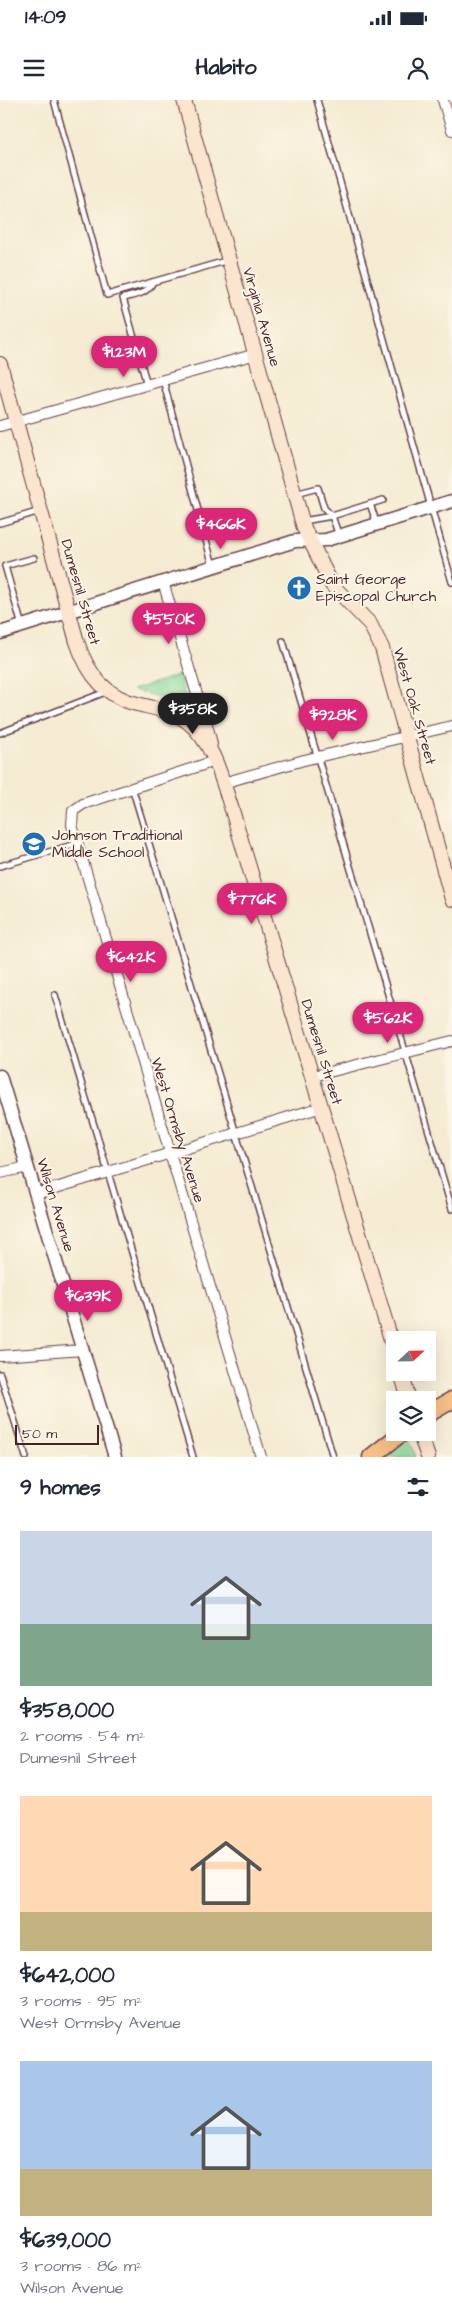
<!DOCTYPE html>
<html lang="en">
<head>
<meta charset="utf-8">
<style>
	body { margin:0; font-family:"Architects Daughter",sans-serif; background:#f2f2f3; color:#1f2937; height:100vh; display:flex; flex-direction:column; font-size:19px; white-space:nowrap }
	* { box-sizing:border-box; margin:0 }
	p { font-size:16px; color:#747a83 }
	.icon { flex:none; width:28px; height:28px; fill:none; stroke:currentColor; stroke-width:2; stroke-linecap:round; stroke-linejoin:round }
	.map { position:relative; height:1357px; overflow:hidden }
	.drawer { display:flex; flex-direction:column; background:#fff; flex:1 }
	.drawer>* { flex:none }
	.needle { width:32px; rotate:68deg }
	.buttons { position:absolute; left:386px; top:1231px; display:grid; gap:10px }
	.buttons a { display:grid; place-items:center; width:50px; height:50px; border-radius:0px; background:#fff; box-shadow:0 5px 20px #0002; font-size:25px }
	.scale { position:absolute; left:15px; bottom:12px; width:84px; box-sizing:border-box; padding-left:5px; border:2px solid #4a1f2b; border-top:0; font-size:14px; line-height:18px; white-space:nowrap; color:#4a1f2b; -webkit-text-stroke:4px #fcf5e5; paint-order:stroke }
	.price { position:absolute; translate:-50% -42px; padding:0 11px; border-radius:18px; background:#db2777; color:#fff; font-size:16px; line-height:32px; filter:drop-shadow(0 1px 2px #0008) }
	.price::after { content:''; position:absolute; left:50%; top:30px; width:15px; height:11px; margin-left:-8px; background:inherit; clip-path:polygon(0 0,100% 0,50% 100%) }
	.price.selected { background:#222; color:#fff }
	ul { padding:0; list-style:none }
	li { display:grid; align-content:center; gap:10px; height:265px; padding:0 20px }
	li span { display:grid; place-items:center; height:155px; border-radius:0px; color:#555 }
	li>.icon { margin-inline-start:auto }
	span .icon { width:90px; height:90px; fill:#fffc; stroke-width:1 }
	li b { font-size:21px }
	h2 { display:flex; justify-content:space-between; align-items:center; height:60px; padding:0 20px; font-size:21px }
	.status { display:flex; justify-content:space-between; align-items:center; height:35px; padding:0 25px; background:#fff; direction:ltr }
	.status svg { height:14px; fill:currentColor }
	header { display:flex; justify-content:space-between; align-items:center; height:65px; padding:0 20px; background:#fff; font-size:22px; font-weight:700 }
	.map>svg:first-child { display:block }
	.green { fill:#85d99b; stroke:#687c63 }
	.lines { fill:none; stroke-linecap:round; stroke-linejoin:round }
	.service-casing { stroke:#643e44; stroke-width:8 }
	.minor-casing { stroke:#643e44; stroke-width:12 }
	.tertiary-casing { stroke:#643e44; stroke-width:15 }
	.secondary-casing { stroke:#643e44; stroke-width:16 }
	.primary-casing { stroke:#643e44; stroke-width:19 }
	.service { stroke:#fff; stroke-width:5 }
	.minor { stroke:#fff; stroke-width:10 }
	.tertiary { stroke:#fff; stroke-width:12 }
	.secondary { stroke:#fbe5cf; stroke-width:14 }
	.primary { stroke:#f5bf86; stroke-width:16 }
	.labels { text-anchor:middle; stroke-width:4; stroke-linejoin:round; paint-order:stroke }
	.street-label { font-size:15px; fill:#4a1f2b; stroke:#fcf5e5 }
	.poi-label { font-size:15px; fill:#4a1f2b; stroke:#fcf5e5; text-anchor:start }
</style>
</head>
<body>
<div class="status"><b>14:09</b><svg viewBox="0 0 49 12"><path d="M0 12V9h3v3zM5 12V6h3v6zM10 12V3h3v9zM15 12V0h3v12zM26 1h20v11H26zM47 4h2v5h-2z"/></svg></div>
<header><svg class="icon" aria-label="menu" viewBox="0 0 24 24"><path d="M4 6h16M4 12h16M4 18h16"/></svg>Habito<svg class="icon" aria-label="person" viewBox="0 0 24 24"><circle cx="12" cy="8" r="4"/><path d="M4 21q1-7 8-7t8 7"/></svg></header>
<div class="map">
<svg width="452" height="1357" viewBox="0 0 452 1357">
	<rect width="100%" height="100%" fill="#fcf5e5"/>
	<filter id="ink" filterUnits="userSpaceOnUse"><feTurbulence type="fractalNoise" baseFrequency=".02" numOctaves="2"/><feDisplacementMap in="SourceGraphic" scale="10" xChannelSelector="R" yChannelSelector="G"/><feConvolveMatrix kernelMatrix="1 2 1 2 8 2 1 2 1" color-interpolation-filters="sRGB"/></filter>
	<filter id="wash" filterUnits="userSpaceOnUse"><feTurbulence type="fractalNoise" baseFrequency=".0096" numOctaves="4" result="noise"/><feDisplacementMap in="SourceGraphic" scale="20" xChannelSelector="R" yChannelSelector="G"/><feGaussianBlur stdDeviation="1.12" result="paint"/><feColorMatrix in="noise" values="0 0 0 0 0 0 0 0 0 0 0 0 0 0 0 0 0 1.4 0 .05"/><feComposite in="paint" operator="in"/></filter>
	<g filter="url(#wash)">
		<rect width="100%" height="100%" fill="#f5ebd2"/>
		<!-- green -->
		<g class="green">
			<path d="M 179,575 L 187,605 L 132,590 Z"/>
			<path d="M 410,1338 L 416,1357 L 382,1357 L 407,1339 Z"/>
		</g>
	</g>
	<g filter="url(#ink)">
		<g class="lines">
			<defs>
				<g id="service">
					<path d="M 54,0 L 107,195 L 229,160"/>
					<path d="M 317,0 L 452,482"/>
					<path d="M 163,280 L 213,466"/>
					<path d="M 147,285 L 123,198 C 135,195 147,194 153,182"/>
					<path d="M 295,394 L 318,388 L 324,408 L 332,416 L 339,436"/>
					<path d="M 370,404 L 377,424"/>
					<path d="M 303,421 L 332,416 L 383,400"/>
					<path d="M 0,423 L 40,411"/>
					<path d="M 22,526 L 5,466 L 34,458"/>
					<path d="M 283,541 L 452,1109"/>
					<path d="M 0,633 L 108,591"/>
					<path d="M 132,687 L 333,1357"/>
					<path d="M 0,766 L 76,744"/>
					<path d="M 55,895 L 193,1357"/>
					<path d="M 0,1274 L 26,1357"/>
				</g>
				<g id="minor">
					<path d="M 443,0 L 452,30"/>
					<path d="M 0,326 L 256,254"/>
					<path d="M 163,482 L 199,601"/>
					<path d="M 215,661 L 83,704 L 73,711 L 72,725 L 261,1357"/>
					<path d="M 223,683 L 304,660 L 452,626"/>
					<path d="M 313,976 L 452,941"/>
					<path d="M 0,1073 L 28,1067"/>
					<path d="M 36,1094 L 322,1007"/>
					<path d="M 0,1256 L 83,1250"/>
				</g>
				<g id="tertiary">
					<path d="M 0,533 L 295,441 L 326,440 L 452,401"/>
					<path d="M 0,976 L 115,1357"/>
				</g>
				<g id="secondary">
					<path d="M 184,0 L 304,428 L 332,485 L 370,524 L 382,548 L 452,799"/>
					<path d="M 0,264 L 77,542 C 88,575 106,598 141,605 C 158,609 175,612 188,622 C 214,643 222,680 232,710 L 395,1253"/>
					<path d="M 199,601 L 210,644"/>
					<path d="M 401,1272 L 409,1300"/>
					<path d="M 419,1332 L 428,1357"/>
				</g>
				<g id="primary">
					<path d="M 428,1314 L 452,1300"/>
					<path d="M 371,1357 L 403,1332"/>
				</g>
			</defs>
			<!-- service casing -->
			<use href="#service" class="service-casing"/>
			<!-- minor casing -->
			<use href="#minor" class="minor-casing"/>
			<!-- tertiary casing -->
			<use href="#tertiary" class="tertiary-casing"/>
			<!-- secondary casing -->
			<use href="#secondary" class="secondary-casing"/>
			<!-- primary casing -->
			<use href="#primary" class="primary-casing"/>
			<!-- service -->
			<use href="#service" class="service"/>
			<!-- minor -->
			<use href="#minor" class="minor"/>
			<!-- tertiary -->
			<use href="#tertiary" class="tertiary"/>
			<!-- secondary -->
			<use href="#secondary" class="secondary"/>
			<!-- primary -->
			<use href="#primary" class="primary"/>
		</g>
	</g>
	<!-- icons -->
	<defs>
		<symbol id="church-disc" viewBox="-11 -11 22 22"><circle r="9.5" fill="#1f6fb2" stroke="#fcf5e5"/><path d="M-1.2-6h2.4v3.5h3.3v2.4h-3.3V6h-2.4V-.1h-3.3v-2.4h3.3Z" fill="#fff"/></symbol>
		<symbol id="school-disc" viewBox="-11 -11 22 22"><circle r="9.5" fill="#1f6fb2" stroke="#fcf5e5"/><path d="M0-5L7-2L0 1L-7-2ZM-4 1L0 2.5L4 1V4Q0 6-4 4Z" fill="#fff"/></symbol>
	</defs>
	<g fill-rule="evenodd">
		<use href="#church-disc" x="285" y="474" width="28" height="28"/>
		<use href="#school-disc" x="20" y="730" width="28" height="28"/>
	</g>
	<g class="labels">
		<!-- street labels -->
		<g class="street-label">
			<text transform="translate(262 217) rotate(74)" y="5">Virginia Avenue</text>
			<text transform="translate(81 492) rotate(74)" y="5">Dumesnil Street</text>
			<text transform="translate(415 606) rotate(74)" y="5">West Oak Street</text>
			<text transform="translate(322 952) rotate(73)" y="5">Dumesnil Street</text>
			<text transform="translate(178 1030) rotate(73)" y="5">West Ormsby Avenue</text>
			<text transform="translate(56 1105) rotate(73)" y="5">Wilson Avenue</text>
		</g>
		<!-- poi labels -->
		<g class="poi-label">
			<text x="316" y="484">Saint George<tspan x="316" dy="17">Episcopal Church</tspan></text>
			<text x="52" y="740">Johnson Traditional<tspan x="52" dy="17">Middle School</tspan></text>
		</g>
	</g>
</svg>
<div class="buttons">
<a><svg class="needle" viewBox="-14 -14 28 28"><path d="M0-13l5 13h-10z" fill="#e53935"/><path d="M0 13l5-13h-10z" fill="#747a83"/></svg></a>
<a><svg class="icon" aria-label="layers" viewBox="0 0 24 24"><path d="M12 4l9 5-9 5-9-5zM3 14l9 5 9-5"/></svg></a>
</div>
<div class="scale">50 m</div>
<b class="price" style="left:124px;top:278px">$1.23M</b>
<b class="price" style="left:221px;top:450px">$466K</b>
<b class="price" style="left:169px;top:545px">$550K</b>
<b class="price selected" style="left:193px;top:635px">$358K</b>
<b class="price" style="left:333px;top:641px">$928K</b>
<b class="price" style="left:252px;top:825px">$776K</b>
<b class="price" style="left:131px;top:883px">$642K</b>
<b class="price" style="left:388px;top:944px">$562K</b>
<b class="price" style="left:88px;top:1222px">$639K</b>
</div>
<section class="drawer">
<h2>9 homes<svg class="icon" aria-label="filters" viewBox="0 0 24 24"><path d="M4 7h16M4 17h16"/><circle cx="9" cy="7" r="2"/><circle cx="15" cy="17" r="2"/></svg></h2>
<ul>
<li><span style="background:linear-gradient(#c9d6e8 60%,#7fa58c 0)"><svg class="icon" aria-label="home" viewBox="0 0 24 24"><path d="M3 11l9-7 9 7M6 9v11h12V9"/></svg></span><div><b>$358,000</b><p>2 rooms · 54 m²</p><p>Dumesnil Street</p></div></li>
<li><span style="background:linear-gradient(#ffd9b3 75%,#c2b280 0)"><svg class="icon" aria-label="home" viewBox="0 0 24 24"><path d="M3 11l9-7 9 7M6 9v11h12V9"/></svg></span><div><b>$642,000</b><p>3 rooms · 95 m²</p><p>West Ormsby Avenue</p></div></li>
<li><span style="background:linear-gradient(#a9c7e8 70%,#c2b280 0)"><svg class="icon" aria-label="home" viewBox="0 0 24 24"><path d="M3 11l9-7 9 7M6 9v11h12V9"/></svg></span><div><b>$639,000</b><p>3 rooms · 86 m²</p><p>Wilson Avenue</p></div></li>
</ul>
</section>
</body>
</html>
